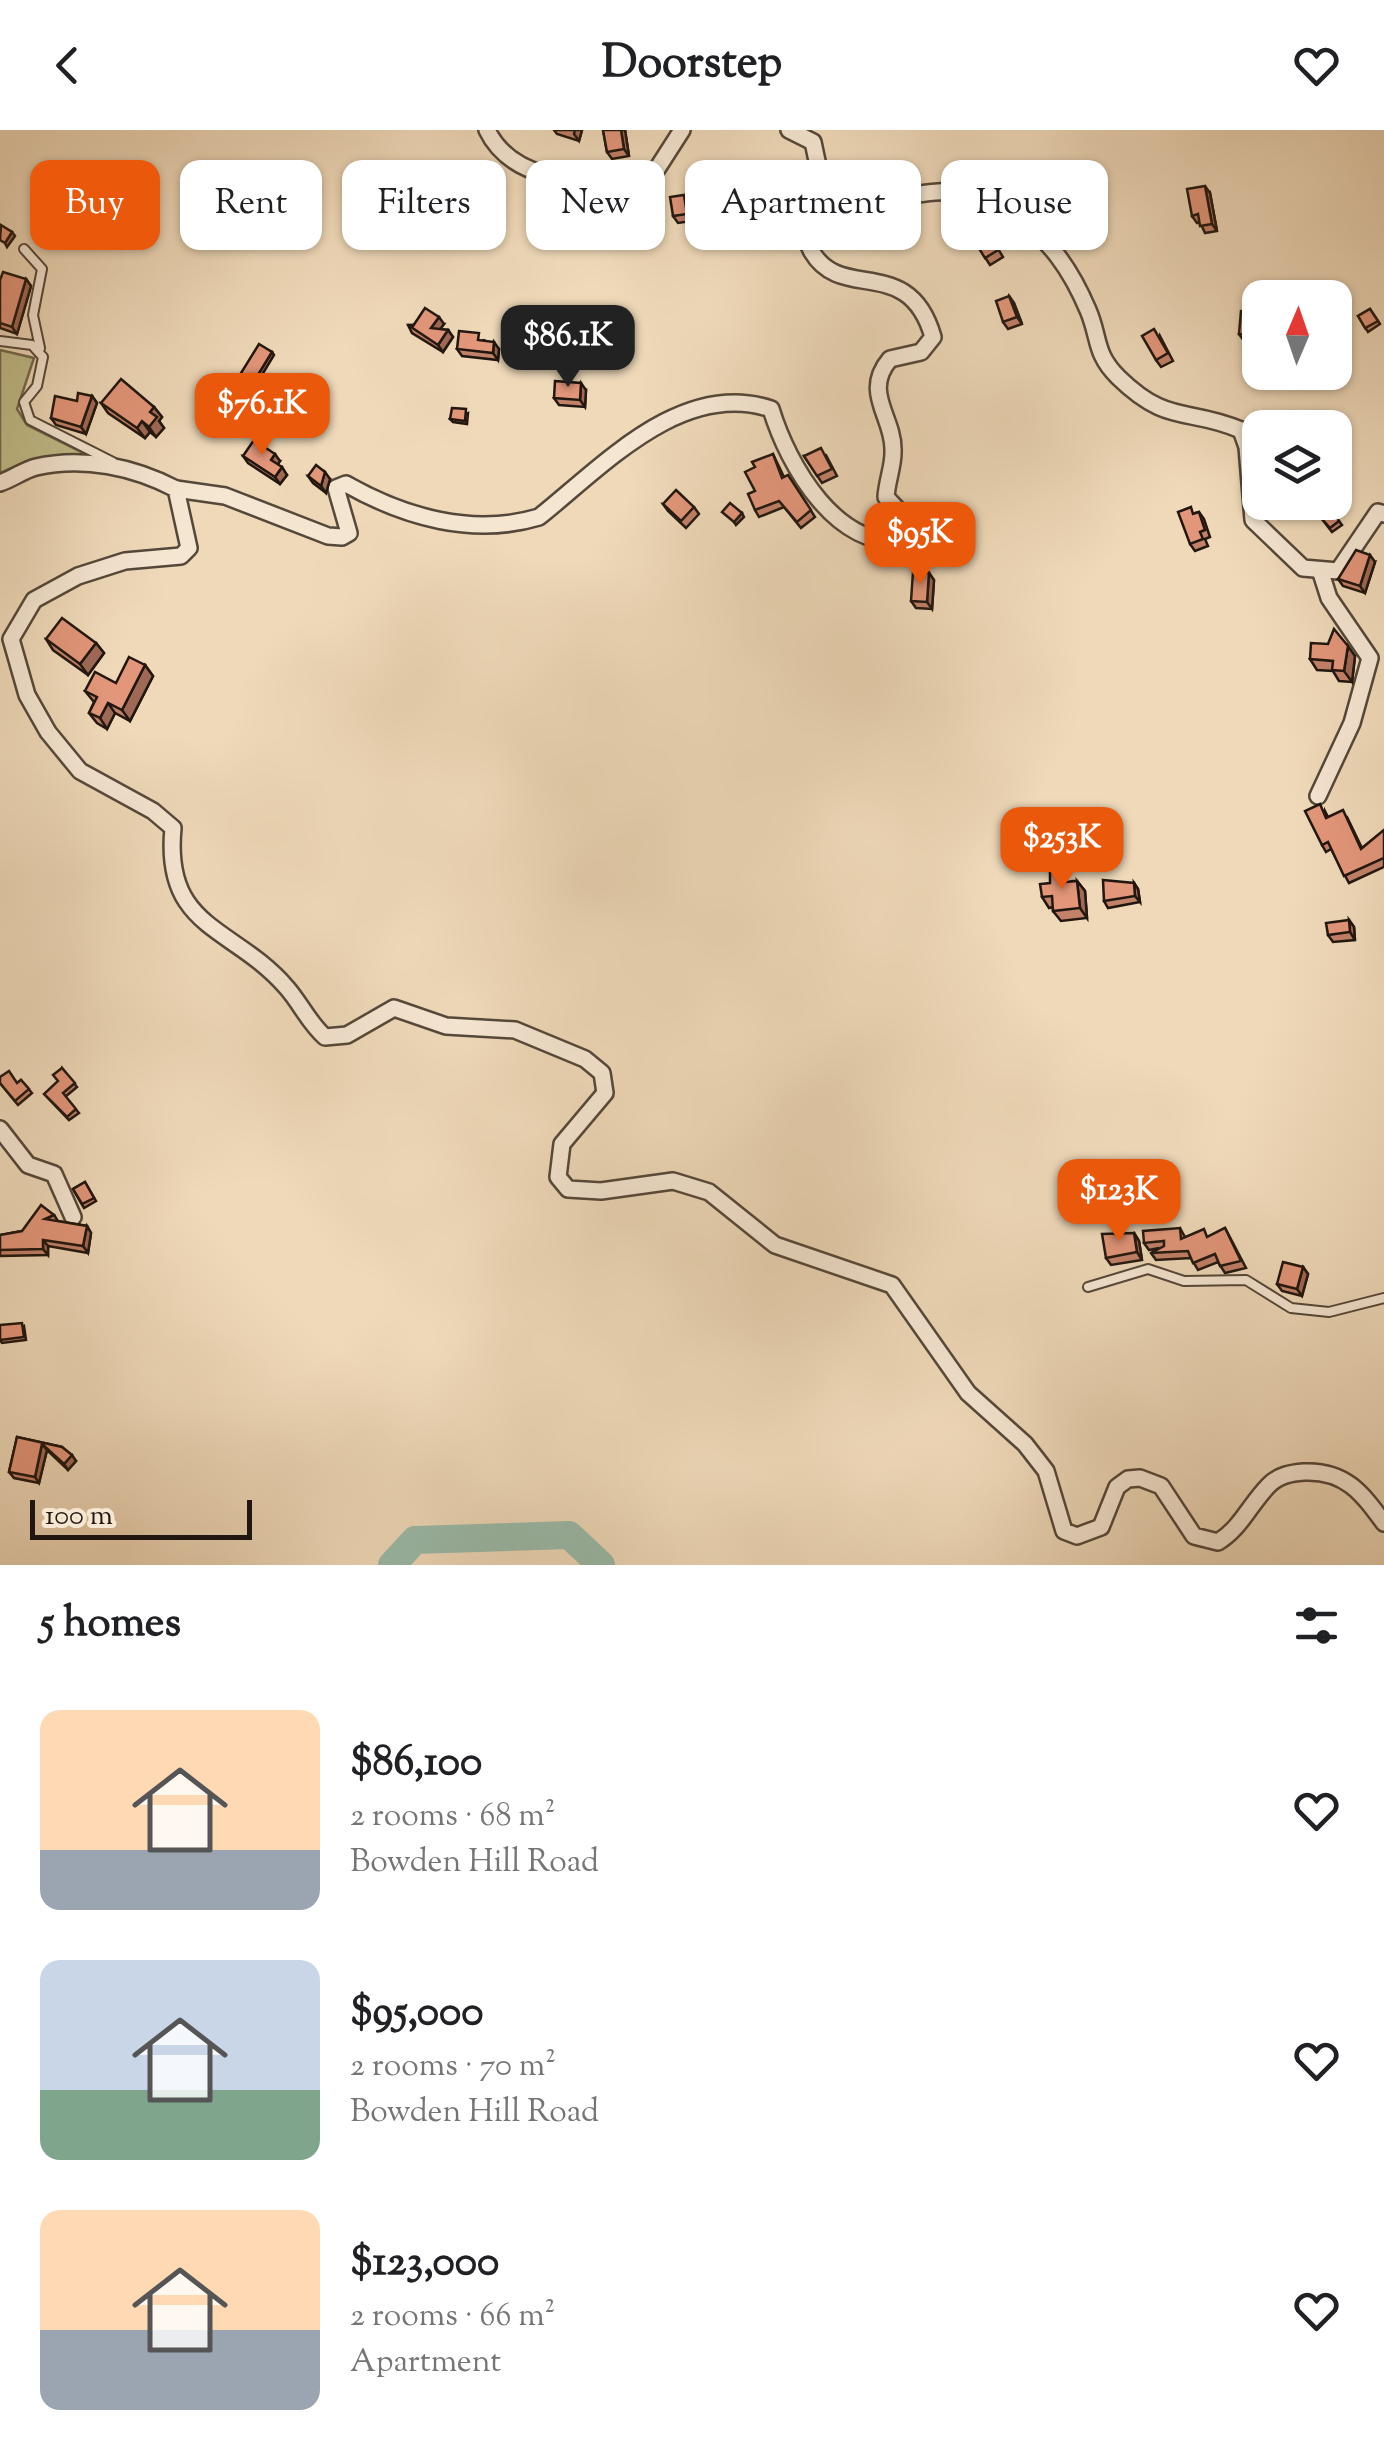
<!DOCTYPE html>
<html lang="en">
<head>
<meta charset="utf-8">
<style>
	body { margin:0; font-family:"Sorts Mill Goudy",serif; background:#f6f6f6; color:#202124; height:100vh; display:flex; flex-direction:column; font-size:38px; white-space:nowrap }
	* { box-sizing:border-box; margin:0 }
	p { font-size:32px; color:#757577 }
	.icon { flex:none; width:55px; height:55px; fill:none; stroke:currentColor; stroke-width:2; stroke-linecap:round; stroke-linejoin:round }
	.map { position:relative; height:1435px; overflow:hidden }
	.sheet { display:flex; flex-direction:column; background:#fff; flex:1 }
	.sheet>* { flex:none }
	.hud { position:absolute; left:30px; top:30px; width:1325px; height:90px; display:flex; gap:20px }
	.needle { width:65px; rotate:2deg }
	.controls { position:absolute; left:1242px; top:150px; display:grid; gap:20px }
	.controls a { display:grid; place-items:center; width:110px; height:110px; border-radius:20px; background:#fff; box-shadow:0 2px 8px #0004; font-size:50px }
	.scale { position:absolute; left:30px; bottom:25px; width:222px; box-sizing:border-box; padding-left:10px; border:5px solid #221710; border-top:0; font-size:28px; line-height:35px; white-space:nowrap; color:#221710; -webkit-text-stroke:8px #f5e6d2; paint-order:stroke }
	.price { position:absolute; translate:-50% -85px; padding:0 22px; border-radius:20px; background:#ea580c; color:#fff; font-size:32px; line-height:65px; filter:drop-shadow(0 2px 5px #0008) }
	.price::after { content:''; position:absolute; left:50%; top:60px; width:30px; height:22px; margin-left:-15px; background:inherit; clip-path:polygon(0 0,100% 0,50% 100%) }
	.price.current { background:#222; color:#fff }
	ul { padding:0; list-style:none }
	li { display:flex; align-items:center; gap:30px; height:250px; padding:0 40px }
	li span { display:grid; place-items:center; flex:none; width:280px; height:200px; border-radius:20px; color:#555 }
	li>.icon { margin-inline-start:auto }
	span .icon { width:120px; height:120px; fill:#fffc; stroke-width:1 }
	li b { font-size:42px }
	h2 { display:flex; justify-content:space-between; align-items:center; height:120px; padding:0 40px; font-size:42px }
	.pill { padding:0 35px; border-radius:20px; background:#fff; box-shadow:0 2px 8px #0004; font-size:35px; line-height:90px }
	.pill.current { background:#ea580c; color:#fff }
	header { display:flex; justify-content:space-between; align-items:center; height:130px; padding:0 40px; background:#fff; font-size:45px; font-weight:700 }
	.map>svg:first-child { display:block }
	.green { fill:#c1bd8a; stroke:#726a4d; stroke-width:2.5 }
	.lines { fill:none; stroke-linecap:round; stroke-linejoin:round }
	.river { stroke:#9bbbaa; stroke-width:28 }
	.lane-casing { stroke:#55483a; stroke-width:12 }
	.street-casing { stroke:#55483a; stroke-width:20 }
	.lane { stroke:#f5e6d2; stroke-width:8 }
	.street { stroke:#f5e6d2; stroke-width:15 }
	.wall { fill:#c28169; stroke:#221710; stroke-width:2.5 }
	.shaded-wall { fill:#9e6955; stroke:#221710; stroke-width:2.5 }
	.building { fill:#e2967a; stroke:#221710; stroke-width:2.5 }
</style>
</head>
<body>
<header><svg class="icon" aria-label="back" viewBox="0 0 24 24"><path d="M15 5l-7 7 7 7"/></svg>Doorstep<svg class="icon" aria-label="heart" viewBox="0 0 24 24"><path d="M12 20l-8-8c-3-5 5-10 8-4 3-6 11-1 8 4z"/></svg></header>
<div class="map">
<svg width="1384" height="1435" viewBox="0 0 1384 1435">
	<rect width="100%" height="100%" fill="#efd9b9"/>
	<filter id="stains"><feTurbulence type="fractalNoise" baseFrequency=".002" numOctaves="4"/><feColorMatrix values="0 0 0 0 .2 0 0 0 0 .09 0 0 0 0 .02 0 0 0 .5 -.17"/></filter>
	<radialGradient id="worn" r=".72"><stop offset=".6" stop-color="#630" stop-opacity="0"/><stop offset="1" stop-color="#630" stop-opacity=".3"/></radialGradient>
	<!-- green -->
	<path class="green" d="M 0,220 L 34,228 L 17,279 L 27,295 L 93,328 L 23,333 L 0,343 Z"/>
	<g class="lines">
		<!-- river -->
		<path class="river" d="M 392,1435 L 415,1410 L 569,1405 L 601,1435"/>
		<defs>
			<g id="lane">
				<path d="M 24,119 L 42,139 L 33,185 L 40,218"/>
				<path d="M 0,211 L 32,215 L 43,227 L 37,256 L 24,272 L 30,290 L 113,332"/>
				<path d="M 1088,1157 L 1148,1139 L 1184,1151 L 1246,1150 L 1291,1178 L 1329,1182 L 1384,1168"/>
			</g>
			<g id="street">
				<path d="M 487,0 C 515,58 594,51 648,53 L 682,0"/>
				<path d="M 789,0 L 813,12 L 820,45"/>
				<path d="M 0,353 C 12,349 24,340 36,337 C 83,326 134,337 176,359 L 189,418 L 181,426 L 125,431 L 78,446 L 34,470 L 11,509 L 27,565 L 48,602 L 80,641 L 153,681 L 173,698 C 163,800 234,796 287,858 C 301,874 309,893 325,907 L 347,905 L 394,878 L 446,896 L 515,900 L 585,929 L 602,943 L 605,963 L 562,1014 L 558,1047 L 568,1059 L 601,1061 L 673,1051 L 709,1062 L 775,1115 L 892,1155 L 968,1263 L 1025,1314 L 1046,1341 L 1064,1401 L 1077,1406 L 1101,1397 L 1117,1357 L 1128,1349 L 1140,1348 L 1161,1356 L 1194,1406 L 1218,1412 C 1241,1398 1250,1374 1269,1355 C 1279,1345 1291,1343 1304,1342 C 1345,1340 1362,1363 1384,1393"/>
				<path d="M 176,359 L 225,366 L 328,406 L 342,407 L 349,403 L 336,358 L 346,354 C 404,387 473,407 539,387 C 602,337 682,249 771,279 C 788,335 837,422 907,410 L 912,395 L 886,367 C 887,350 894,335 893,319 C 893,286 862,262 890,229 L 921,222 L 933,207 C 909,123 842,173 812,122 C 801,104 807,71 807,51 L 811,44 L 826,49 L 846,71 C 885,73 928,58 967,62 C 983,64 1001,77 1014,86 C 1050,109 1071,140 1088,180 C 1100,208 1094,223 1118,247 C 1168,296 1187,277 1241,300 L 1247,317 L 1253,390 L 1303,438 L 1338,441 L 1378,382 L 1384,384"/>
				<path d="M 1318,666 L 1352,593 L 1370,528 L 1329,468 L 1321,443"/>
				<path d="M 0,999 L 28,1035 L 54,1044 L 73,1087"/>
			</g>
		</defs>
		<!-- lane casing -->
		<use href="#lane" class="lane-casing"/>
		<!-- street casing -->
		<use href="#street" class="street-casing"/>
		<!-- lane -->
		<use href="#lane" class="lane"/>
		<!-- street -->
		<use href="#street" class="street"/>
	</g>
	<!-- wall -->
	<g class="wall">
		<path d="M 554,0 L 582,0 L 579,11 L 557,4 Z"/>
		<path d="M 603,0 L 625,0 L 629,26 L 612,29 L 607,22 Z"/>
		<path d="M 1210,63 L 1217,101 L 1205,103 L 1200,92 L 1197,93 L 1192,86 Z"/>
		<path d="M 689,72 L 692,91 L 678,93 L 673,86 Z"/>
		<path d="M 875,92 L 875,105 L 841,105 L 836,98 Z"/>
		<path d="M 986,99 L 1003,127 L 990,135 L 972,107 Z"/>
		<path d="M 26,149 L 31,156 L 17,204 L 0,198 L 0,150 Z"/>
		<path d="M 1009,166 L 1014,173 L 1022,194 L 1008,199 L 1003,192 Z"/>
		<path d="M 1370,179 L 1380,194 L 1368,202 L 1358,186 Z"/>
		<path d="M 1259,189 L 1257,212 L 1244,211 L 1239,204 Z"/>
		<path d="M 444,194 L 440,199 L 448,200 L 453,207 L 443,222 L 412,203 L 408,195 Z"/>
		<path d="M 1160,206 L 1173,231 L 1161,237 L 1156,230 Z"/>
		<path d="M 484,210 L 499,219 L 498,230 L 462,226 L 457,219 Z"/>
		<path d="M 586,260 L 585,277 L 559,275 L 554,268 Z"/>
		<path d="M 92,266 L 97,273 L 86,304 L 56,295 L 51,288 L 77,271 Z"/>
		<path d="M 101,273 L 154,277 L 162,287 L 159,291 L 164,298 L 156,307 L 150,302 L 145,308 L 108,283 Z"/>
		<path d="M 468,283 L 467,294 L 453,292 L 450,289 Z"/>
		<path d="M 773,324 L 784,347 L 788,345 L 815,387 L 801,398 L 784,377 L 759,387 L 755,380 L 755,337 Z"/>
		<path d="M 826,325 L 837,346 L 822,353 L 804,326 Z"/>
		<path d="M 243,326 L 280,331 L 277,335 L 287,345 L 280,354 L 248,333 Z"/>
		<path d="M 308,346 L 330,349 L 326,363 L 313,353 Z"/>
		<path d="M 663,374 L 694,377 L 699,384 L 686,398 L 668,381 Z"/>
		<path d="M 1199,382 L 1204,389 L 1210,407 L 1205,409 L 1208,416 L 1195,421 L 1190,414 L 1195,383 Z"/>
		<path d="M 1332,382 L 1342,395 L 1332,402 L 1322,389 Z"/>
		<path d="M 1375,432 L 1365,463 L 1343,456 L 1338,449 Z"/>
		<path d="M 929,443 L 934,450 L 932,479 L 916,478 L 911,471 Z"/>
		<path d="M 46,509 L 96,513 L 104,523 L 88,545 L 53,520 Z"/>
		<path d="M 1355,526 L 1352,552 L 1339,551 L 1333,541 L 1317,540 L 1310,529 Z"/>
		<path d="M 145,535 L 153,546 L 130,591 L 115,583 L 107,599 L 97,593 L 89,583 L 94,572 L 85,561 L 116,553 Z"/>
		<path d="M 1325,681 L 1328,687 L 1347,687 L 1362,718 L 1384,700 L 1384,737 L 1349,753 L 1331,719 L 1326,722 L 1322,715 Z"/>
		<path d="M 1072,751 L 1077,751 L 1085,761 L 1087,788 L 1061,791 L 1053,781 L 1053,777 L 1049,778 L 1042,767 Z"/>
		<path d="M 1134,753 L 1138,759 L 1140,772 L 1108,778 L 1104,771 Z"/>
		<path d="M 1349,790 L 1354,797 L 1355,810 L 1333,812 L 1328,805 Z"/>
		<path d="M 62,938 L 77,957 L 65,967 L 79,983 L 69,990 L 47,967 L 58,952 Z"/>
		<path d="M 21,950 L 32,963 L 18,975 L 0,953 L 17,953 Z"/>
		<path d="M 85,1052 L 96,1071 L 84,1078 L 73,1059 Z"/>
		<path d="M 54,1085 L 58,1091 L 87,1096 L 91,1103 L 88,1123 L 48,1116 L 48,1125 L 0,1126 L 0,1105 L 22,1101 Z"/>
		<path d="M 1180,1098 L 1185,1107 L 1209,1106 L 1225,1098 L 1246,1138 L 1225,1143 L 1218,1132 L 1198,1140 L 1191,1128 L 1156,1130 L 1151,1123 L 1159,1118 L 1149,1120 L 1144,1113 Z"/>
		<path d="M 1134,1103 L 1139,1111 L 1142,1130 L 1111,1135 L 1106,1128 Z"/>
		<path d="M 1303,1137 L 1308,1144 L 1302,1166 L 1282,1161 L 1277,1154 Z"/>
		<path d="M 24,1196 L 26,1210 L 2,1213 L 0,1210 Z"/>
		<path d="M 17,1307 L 62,1317 L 76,1331 L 68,1340 L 47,1320 L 39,1353 L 14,1348 L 9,1342 Z"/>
	</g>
	<!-- shaded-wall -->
	<g class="shaded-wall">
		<path d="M 575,0 L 582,0 L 579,11 L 574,4 Z"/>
		<path d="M 621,0 L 625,0 L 629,26 L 624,19 Z"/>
		<path d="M 1205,56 L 1210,63 L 1217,101 L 1212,94 Z"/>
		<path d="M 684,65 L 689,72 L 692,91 L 687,84 Z"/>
		<path d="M 870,85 L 875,92 L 875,105 L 870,98 Z"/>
		<path d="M 12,102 L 15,106 L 7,117 L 5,113 Z"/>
		<path d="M 26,149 L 31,156 L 17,204 L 12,197 Z"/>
		<path d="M 1009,166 L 1014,173 L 1022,194 L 1017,187 Z"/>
		<path d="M 1254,182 L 1259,189 L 1257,212 L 1252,205 Z"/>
		<path d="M 439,187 L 444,194 L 436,205 L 431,198 Z"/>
		<path d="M 448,200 L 453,207 L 443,222 L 438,215 Z"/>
		<path d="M 494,212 L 499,219 L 498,230 L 493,223 Z"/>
		<path d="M 272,222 L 274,225 L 256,255 L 254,251 Z"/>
		<path d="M 581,253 L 586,260 L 585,277 L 580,270 Z"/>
		<path d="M 92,266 L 97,273 L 86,304 L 81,297 Z"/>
		<path d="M 154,277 L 162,287 L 159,291 L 164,298 L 156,307 L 149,297 L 150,282 Z"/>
		<path d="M 142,291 L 150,302 L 145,308 L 137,298 Z"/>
		<path d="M 275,324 L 280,331 L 276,337 L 271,330 Z"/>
		<path d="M 282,337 L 287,345 L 280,354 L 275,347 Z"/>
		<path d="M 325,342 L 330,349 L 326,363 L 321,356 Z"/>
		<path d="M 742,383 L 744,387 L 736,395 L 734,392 Z"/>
		<path d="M 1370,425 L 1375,432 L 1365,463 L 1360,456 Z"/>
		<path d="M 929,443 L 934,450 L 932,479 L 927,472 Z"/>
		<path d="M 96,513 L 104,523 L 88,545 L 80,534 Z"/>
		<path d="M 1348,516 L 1355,526 L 1352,552 L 1344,541 Z"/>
		<path d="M 145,535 L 153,546 L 130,591 L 122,580 Z"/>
		<path d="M 108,573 L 115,583 L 107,599 L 100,588 Z"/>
		<path d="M 1077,751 L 1085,761 L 1087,788 L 1080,778 Z"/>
		<path d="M 1134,753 L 1138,759 L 1140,772 L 1135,766 Z"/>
		<path d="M 1349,790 L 1354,797 L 1355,810 L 1350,802 Z"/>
		<path d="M 87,1096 L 91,1103 L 88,1123 L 83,1116 Z"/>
		<path d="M 1134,1103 L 1139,1111 L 1142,1130 L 1137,1122 Z"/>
		<path d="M 43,1110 L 48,1116 L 48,1125 L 43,1119 Z"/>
		<path d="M 1303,1137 L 1308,1144 L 1302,1166 L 1297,1159 Z"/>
		<path d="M 42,1314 L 47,1320 L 39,1353 L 35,1347 Z"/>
		<path d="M 72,1325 L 76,1331 L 68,1340 L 64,1334 Z"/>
	</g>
	<!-- building -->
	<g class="building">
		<path d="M 603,0 L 621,0 L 624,19 L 607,22 Z"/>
		<path d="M 1205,56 L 1212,94 L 1200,96 L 1198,84 L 1192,86 L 1187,59 Z"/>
		<path d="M 684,65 L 687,84 L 673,86 L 670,67 Z"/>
		<path d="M 836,80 L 870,85 L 870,98 L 836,98 Z"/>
		<path d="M 1,95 L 12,102 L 5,113 L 0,110 Z"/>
		<path d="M 986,99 L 998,120 L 985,128 L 972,107 Z"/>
		<path d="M 3,142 L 26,149 L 12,197 L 0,193 L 0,150 Z"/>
		<path d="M 1009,166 L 1017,187 L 1003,192 L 996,171 Z"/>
		<path d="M 425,178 L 439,187 L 431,198 L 448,200 L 438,215 L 408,195 L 413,196 Z"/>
		<path d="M 1370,179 L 1378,191 L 1365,198 L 1358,186 Z"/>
		<path d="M 1241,181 L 1254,182 L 1252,205 L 1239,204 Z"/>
		<path d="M 1154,199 L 1168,223 L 1156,230 L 1142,206 Z"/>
		<path d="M 459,201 L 479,203 L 478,210 L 494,212 L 493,223 L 457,219 Z"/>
		<path d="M 259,214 L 272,222 L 254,251 L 241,243 Z"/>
		<path d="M 121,249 L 154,277 L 150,282 L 157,287 L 149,297 L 142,291 L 137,298 L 101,273 Z"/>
		<path d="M 555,251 L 581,253 L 580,270 L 554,268 Z"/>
		<path d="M 78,263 L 92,266 L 81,297 L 51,288 L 55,266 L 77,271 Z"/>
		<path d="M 452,278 L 466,279 L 465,291 L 450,289 Z"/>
		<path d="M 254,310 L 275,324 L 271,330 L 282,337 L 275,347 L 243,326 Z"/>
		<path d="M 821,318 L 832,339 L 817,346 L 804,326 Z"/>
		<path d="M 773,324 L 782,348 L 788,345 L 811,380 L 797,392 L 779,371 L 755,380 L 748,364 L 755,361 L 745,342 L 755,337 L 752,332 Z"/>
		<path d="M 316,335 L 325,342 L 321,356 L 308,346 Z"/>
		<path d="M 676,360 L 694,377 L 681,391 L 663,374 Z"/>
		<path d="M 730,373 L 742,383 L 734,392 L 722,382 Z"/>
		<path d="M 1191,377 L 1193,384 L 1199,382 L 1205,400 L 1200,402 L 1203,409 L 1190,414 L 1178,382 Z"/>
		<path d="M 1332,382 L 1339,391 L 1330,398 L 1322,389 Z"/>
		<path d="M 1356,420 L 1370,425 L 1360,456 L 1338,449 Z"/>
		<path d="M 913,442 L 929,443 L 927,472 L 911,471 Z"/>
		<path d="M 62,488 L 96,513 L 80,534 L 46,509 Z"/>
		<path d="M 1334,499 L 1348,516 L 1344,541 L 1332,540 L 1333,531 L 1310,529 L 1311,513 L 1328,514 Z"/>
		<path d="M 129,527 L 145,535 L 122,580 L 108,573 L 100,588 L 89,583 L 97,567 L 85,561 L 95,542 L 116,553 Z"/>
		<path d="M 1320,674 L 1326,688 L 1343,680 L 1361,719 L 1384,700 L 1384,728 L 1344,746 L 1328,712 L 1322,715 L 1305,681 Z"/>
		<path d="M 1065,741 L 1066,752 L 1077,751 L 1080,778 L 1053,781 L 1052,766 L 1042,767 L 1040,754 L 1050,753 L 1050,743 Z"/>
		<path d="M 1103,750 L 1134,753 L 1135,766 L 1104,771 Z"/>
		<path d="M 1349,790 L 1350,802 L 1328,805 L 1326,793 Z"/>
		<path d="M 62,938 L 75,953 L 63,963 L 76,979 L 67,987 L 44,964 L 58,951 L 53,945 Z"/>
		<path d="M 9,941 L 17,953 L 21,950 L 29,959 L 15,971 L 0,953 L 0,947 Z"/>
		<path d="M 85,1052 L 94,1068 L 82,1074 L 73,1059 Z"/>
		<path d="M 41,1075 L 54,1085 L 45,1089 L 87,1096 L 83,1116 L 43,1110 L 43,1119 L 0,1120 L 0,1105 L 22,1101 Z"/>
		<path d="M 1180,1098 L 1181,1109 L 1204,1099 L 1207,1107 L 1225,1098 L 1241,1131 L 1220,1136 L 1215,1124 L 1193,1133 L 1188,1121 L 1151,1123 L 1164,1116 L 1164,1111 L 1144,1113 L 1143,1101 Z"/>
		<path d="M 1134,1103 L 1137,1122 L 1106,1128 L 1102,1104 Z"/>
		<path d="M 1283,1132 L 1303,1137 L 1297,1159 L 1277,1154 Z"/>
		<path d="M 22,1193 L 24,1207 L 0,1210 L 0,1195 Z"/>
		<path d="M 17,1307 L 62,1317 L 72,1325 L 64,1334 L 42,1314 L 35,1347 L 9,1342 Z"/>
	</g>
	<rect width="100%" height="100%" filter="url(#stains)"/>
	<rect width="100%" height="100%" fill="url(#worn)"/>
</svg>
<div class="controls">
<a><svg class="needle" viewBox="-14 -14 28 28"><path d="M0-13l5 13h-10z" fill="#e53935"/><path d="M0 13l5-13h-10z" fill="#757577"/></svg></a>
<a><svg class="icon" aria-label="layers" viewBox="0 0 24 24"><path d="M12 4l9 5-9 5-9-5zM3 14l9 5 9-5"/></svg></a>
</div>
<div class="scale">100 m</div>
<b class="price current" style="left:568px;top:260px">$86.1K</b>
<b class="price" style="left:262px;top:328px">$76.1K</b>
<b class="price" style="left:920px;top:457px">$95K</b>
<b class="price" style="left:1062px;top:762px">$253K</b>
<b class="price" style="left:1119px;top:1114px">$123K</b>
<div class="hud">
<a class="pill current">Buy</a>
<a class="pill">Rent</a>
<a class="pill">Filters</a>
<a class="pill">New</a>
<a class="pill">Apartment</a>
<a class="pill">House</a>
</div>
</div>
<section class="sheet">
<h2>5 homes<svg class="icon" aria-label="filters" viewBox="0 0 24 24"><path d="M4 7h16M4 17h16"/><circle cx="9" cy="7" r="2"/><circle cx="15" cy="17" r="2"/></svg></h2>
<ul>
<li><span style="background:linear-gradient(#ffd9b3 70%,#9aa5b1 0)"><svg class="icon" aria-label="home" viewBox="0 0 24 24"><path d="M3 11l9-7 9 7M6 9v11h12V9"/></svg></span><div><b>$86,100</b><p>2 rooms · 68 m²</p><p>Bowden Hill Road</p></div><svg class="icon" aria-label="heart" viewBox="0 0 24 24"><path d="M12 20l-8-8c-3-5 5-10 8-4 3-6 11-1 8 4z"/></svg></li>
<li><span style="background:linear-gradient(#c9d6e8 65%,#7fa58c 0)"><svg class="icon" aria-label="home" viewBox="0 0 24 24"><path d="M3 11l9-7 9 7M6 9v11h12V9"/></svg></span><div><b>$95,000</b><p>2 rooms · 70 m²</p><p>Bowden Hill Road</p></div><svg class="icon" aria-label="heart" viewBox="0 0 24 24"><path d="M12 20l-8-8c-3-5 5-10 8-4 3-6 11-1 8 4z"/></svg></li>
<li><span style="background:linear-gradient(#ffd9b3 60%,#9aa5b1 0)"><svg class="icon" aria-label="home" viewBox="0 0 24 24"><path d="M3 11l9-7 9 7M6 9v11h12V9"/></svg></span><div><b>$123,000</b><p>2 rooms · 66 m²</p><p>Apartment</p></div><svg class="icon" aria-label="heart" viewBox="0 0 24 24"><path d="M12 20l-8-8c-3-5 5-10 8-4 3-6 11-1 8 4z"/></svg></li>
</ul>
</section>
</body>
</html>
